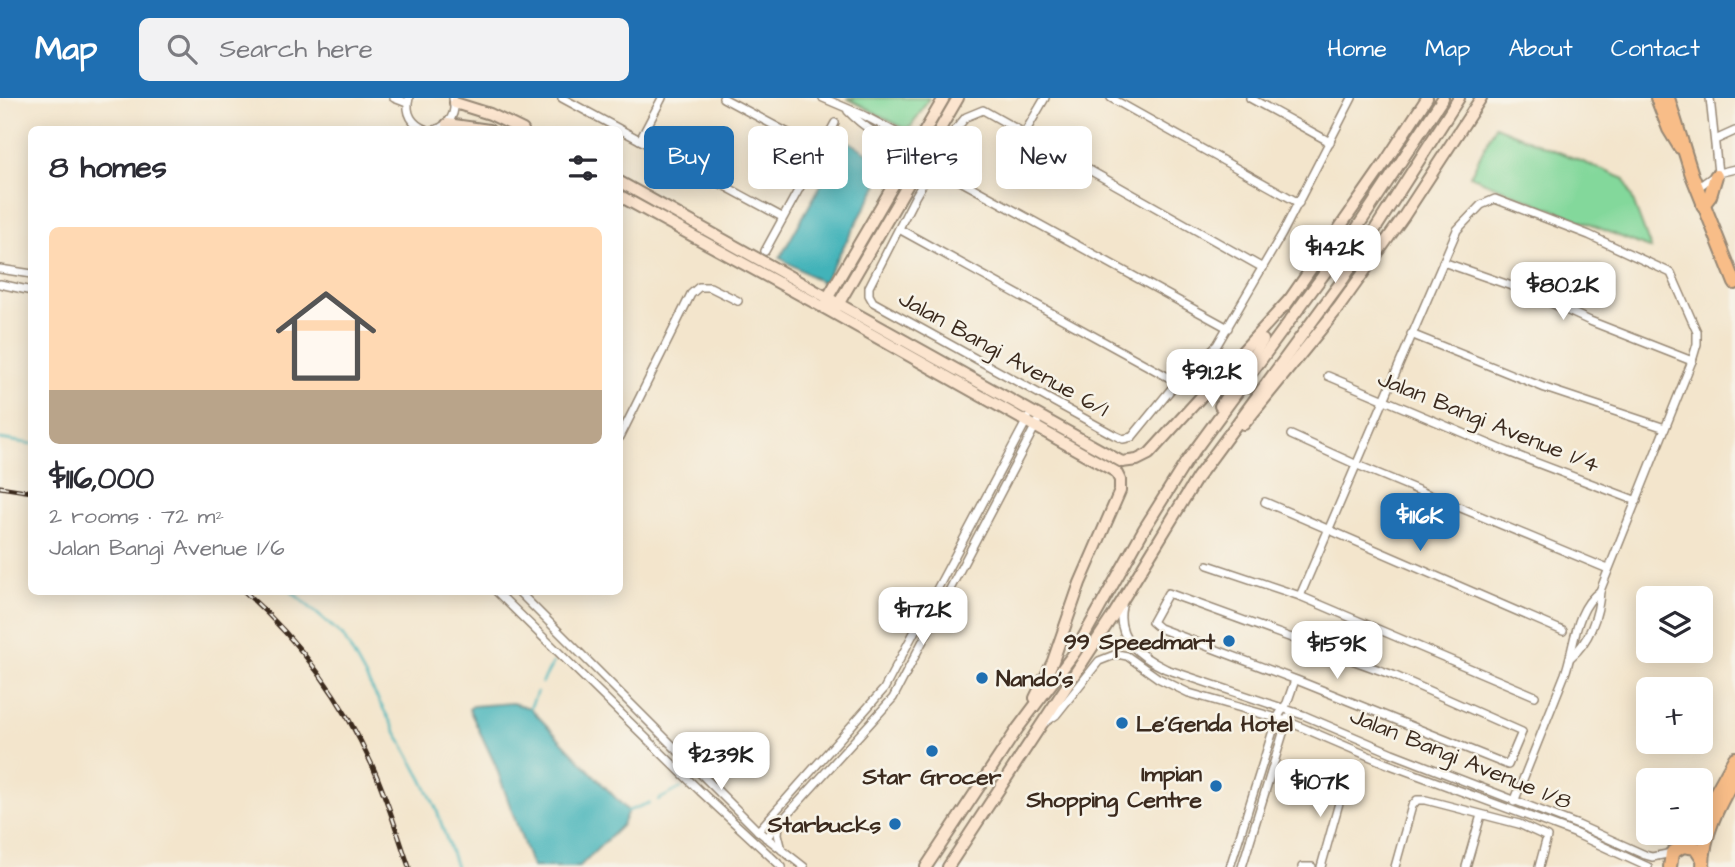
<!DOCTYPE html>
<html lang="en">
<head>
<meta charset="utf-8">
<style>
	body { margin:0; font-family:"Architects Daughter",sans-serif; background:#f2f2f3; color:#2b2b33; height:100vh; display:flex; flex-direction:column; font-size:26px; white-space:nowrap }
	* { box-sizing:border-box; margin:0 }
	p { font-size:23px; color:#7c7c81 }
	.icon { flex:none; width:38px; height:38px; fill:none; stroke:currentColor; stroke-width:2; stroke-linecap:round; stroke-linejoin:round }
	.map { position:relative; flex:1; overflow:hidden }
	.drawer { position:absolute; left:28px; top:28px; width:595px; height:469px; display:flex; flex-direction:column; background:#fff; border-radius:10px; box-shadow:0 4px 18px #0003 }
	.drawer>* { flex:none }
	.banner { position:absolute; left:644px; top:28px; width:665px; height:63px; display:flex; gap:14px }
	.tools { position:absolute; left:1636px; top:488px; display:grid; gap:14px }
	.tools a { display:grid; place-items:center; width:77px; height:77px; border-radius:10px; background:#fff; box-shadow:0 4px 18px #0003; font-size:35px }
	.price { position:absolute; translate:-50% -60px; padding:0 16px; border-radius:14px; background:#fff; color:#222; font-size:23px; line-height:46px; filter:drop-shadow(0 2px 4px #0008) }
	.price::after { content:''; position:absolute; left:50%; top:42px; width:21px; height:16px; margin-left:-10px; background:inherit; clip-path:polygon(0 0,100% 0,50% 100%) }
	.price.current { background:#1f6fb2; color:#fff }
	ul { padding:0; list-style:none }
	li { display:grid; align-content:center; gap:14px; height:371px; padding:0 21px }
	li+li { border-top:2px solid #e1e1e2 }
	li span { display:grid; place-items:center; height:217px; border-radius:10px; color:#555 }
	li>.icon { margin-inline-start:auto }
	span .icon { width:126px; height:126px; fill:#fffc; stroke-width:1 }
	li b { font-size:30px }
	h2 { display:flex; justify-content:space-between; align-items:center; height:84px; padding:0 21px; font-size:30px }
	.pill { padding:0 24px; border-radius:10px; background:#fff; box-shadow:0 4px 18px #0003; font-size:24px; line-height:63px }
	.pill.current { background:#1f6fb2; color:#fff }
	header { display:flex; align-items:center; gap:42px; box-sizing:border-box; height:98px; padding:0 35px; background:#1f6fb2; color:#fff }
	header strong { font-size:33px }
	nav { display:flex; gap:38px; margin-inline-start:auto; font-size:24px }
	.search { width:490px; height:63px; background:#f2f2f3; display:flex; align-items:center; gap:18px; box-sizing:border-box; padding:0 24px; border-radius:10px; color:#7c7c81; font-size:26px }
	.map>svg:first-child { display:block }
	.green { fill:#83d89b; stroke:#5f815c; stroke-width:2 }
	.water { fill:#43b3b9; stroke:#3f6e6c; stroke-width:2 }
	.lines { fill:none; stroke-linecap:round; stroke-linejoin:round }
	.stream { stroke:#43b3b9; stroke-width:2.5 }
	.street-casing { stroke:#978875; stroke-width:10 }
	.secondary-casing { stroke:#978875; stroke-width:14 }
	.primary-casing { stroke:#978875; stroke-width:16 }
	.street { stroke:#fff; stroke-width:7 }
	.secondary { stroke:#fce5cf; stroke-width:10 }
	.primary { stroke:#f8bd88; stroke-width:12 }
	.rail-casing { stroke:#3b2a1e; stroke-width:5 }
	.rail { stroke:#f7f3e8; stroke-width:2.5; stroke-dasharray:8; stroke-linecap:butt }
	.poi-dot { fill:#1f6fb2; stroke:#f7f3e8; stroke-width:2.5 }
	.labels { text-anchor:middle; stroke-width:5; stroke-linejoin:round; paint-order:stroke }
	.street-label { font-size:23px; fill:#3b2a1e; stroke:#f7f3e8 }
	.poi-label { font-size:23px; font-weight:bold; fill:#3b2a1e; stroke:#f7f3e8; text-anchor:end }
</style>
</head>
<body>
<header>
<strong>Map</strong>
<div class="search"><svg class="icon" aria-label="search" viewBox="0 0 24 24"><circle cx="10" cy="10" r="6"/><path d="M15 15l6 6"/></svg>Search here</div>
<nav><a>Home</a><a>Map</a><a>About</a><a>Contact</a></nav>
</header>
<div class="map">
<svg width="1735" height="769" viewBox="0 0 1735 769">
	<rect width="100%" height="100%" fill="#f7f3e8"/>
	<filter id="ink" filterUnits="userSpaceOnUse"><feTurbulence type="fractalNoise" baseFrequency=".0143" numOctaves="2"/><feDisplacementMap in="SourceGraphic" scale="14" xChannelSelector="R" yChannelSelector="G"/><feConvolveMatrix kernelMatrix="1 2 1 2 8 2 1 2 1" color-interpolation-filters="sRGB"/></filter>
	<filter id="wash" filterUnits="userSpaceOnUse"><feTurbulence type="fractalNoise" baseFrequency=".00686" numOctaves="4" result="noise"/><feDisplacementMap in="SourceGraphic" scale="28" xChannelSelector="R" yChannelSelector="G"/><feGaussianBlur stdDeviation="1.57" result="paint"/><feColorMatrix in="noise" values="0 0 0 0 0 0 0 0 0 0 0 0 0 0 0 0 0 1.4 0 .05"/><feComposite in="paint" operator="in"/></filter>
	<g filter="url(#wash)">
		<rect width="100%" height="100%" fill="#f3e5cc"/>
		<!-- green -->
		<g class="green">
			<path d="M 847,0 L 929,0 L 911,29 L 903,30 Z"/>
			<path d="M 1495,28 L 1625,81 L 1651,151 L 1470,78 Z"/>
		</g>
		<!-- water -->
		<g class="water">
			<path d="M 846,42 L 889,67 L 823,185 L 780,160 Z"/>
			<path d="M 512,605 L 530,610 L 628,713 L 622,727 L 579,769 L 532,769 L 495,666 L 469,611 L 473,608 Z"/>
		</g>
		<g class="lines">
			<!-- stream -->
			<g class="stream">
				<path d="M 0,341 L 32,346"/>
				<path d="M 292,494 L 343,538 L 422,681 L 436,710 L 456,769"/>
				<path d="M 542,585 L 553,565"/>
				<path d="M 530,610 L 537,594"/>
				<path d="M 658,702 L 681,690"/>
				<path d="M 628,713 L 649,705"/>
			</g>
		</g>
	</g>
	<g filter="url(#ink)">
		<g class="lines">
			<defs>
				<g id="street">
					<path d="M 394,0 L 407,5"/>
					<path d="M 409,0 C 405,15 412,27 427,32"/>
					<path d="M 562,0 L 782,119"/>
					<path d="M 723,0 L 820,52"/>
					<path d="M 823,0 L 863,17 L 920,47"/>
					<path d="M 1111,0 L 1299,105"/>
					<path d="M 1250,0 L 1330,44"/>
					<path d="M 1710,0 L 1718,75"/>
					<path d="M 848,13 C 869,35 896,47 922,62"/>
					<path d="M 435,32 C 450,27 457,15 453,0"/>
					<path d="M 1024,36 L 1045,0"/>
					<path d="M 640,42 L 662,0"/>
					<path d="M 1715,42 L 1735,33"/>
					<path d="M 933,68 L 1228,230"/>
					<path d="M 1697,90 L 1718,75 L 1735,71"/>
					<path d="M 899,131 L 1177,284"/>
					<path d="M 765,153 L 835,25"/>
					<path d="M 1443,164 L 1523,192 L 1590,223 L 1692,263"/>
					<path d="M 1263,170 L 983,12 L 966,19 L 951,37 L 915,99 L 869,189 L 869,197 L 873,204 L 1114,337 L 1123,341 L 1132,339 L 1177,284 L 1217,247 L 1282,136 L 1352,0"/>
					<path d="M 0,171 L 32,176"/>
					<path d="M 0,186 L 32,193"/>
					<path d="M 1411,236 L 1545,290 L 1665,330"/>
					<path d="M 1328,278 L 1508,354 L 1637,403"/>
					<path d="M 1291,337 L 1355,366 L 1608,471"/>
					<path d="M 620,339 L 691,196 L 699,189 L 710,189 L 738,203"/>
					<path d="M 1265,404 L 1563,533"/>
					<path d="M 1208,467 L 1300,498 L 1535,598"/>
					<path d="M 497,494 L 700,693 L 782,769"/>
					<path d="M 519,494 L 758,733 L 804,769"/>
					<path d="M 1168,495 L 1393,577 L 1522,634 L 1508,667 L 1299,583 L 1159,530 L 1152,524 Z"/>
					<path d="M 1300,498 L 1457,132 L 1481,107 L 1495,101 L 1589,137 L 1671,175 L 1697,234 L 1697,246 L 1692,263 L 1600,493 C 1599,517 1589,544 1571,559"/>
					<path d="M 1122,508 C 1115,541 1141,559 1166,571 L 1303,617 L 1392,655 L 1578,727 L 1645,757 L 1652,759 L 1672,755"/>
					<path d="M 1043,626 L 1056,617 L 1099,563 L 1117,556 L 1127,558 L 1158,580 L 1189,595 L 1287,623 L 1385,665 L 1574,735 L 1648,769"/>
					<path d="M 1514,704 L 1565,576 C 1575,549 1574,512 1600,493"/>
					<path d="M 779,726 L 778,736 L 782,752"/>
					<path d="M 758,733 L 884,591 L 1028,320"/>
					<path d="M 766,740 L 893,600 L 1037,325"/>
					<path d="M 1230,769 L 1277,620 L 1287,605 L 1295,582"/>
					<path d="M 1242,769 L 1288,619"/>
					<path d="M 1302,769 L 1312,769"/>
					<path d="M 1321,769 L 1346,680"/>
					<path d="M 1395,769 L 1412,708 L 1417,702 L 1426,702 L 1519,726 L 1547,739 L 1539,769"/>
					<path d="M 1466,769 L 1481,717"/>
				</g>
				<g id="secondary">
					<path d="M 455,5 L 490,16 L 523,32"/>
					<path d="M 447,26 L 489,32"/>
					<path d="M 620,84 L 1122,364 L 1137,362 L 1149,356 L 1289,202"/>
					<path d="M 620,98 L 830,213 L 1116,374 L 1120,382 L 1120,393 L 1080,485 L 1053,563 L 1035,600"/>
					<path d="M 829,204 L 828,199 L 944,0"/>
					<path d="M 1285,208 L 1384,66 L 1427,0"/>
					<path d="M 835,209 L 839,205 L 958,0"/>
					<path d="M 1220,308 L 1263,242"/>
					<path d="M 1244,326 L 1339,209 L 1404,118 L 1481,0"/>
					<path d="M 926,769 L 1018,630 L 1075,554 L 1144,431 L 1186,364 L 1349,142 L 1443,0"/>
					<path d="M 948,769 L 1114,516 L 1197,380 L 1344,180 L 1459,0"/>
				</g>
				<g id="primary">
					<path d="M 1657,0 L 1669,31 L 1680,49"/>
					<path d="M 1668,0 L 1692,77 L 1735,185"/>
					<path d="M 1703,107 L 1710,98 L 1716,78"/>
					<path d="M 1701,722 L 1735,660"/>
					<path d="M 1670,769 L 1672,755 L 1683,748 L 1696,750 L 1703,761"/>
					<path d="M 1703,769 C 1703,735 1719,707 1735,678"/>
				</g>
			</defs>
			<!-- street casing -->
			<use href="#street" class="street-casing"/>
			<!-- secondary casing -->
			<use href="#secondary" class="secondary-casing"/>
			<!-- primary casing -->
			<use href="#primary" class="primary-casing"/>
			<!-- street -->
			<use href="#street" class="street"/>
			<!-- secondary -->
			<use href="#secondary" class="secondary"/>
			<!-- primary -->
			<use href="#primary" class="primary"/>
			<defs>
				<g id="rail">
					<path d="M 0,389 L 32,394"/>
					<path d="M 245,494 C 299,543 342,600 372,667 C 387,700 397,735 409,769"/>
				</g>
			</defs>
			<!-- rail casing -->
			<use href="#rail" class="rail-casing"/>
			<!-- rail -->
			<use href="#rail" class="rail"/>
		</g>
	</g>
	<!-- markers -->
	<g class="poi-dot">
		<circle cx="1229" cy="543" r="7"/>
		<circle cx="982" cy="580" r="7"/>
		<circle cx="1122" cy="625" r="7"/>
		<circle cx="932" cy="653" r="7"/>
		<circle cx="1216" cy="688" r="7"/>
		<circle cx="895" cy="726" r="7"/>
	</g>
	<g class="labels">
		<!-- street labels -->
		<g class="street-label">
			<text transform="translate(1004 255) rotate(29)" y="8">Jalan Bangi Avenue 6/1</text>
			<text transform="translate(1489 323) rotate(22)" y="8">Jalan Bangi Avenue 1/4</text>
			<text transform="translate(1461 660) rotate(22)" y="8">Jalan Bangi Avenue 1/8</text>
		</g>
		<!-- poi labels -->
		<g class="poi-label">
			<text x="1215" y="551">99 Speedmart</text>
			<text x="996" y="588" text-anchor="start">Nando's</text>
			<text x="1136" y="633" text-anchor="start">Le'Genda Hotel</text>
			<text x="1202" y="683">Impian<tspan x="1202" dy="26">Shopping Centre</tspan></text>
			<text x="932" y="686" text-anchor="middle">Star Grocer</text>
			<text x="881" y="734">Starbucks</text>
		</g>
	</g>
</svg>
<div class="tools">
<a><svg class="icon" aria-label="layers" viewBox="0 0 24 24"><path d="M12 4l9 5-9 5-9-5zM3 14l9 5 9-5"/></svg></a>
<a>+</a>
<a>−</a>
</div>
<b class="price" style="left:1335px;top:187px">$142K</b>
<b class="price" style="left:1563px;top:224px">$80.2K</b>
<b class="price" style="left:1212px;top:311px">$91.2K</b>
<b class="price current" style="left:1420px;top:455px">$116K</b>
<b class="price" style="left:923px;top:549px">$172K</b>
<b class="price" style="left:1337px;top:583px">$159K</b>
<b class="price" style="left:721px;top:694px">$239K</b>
<b class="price" style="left:1320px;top:721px">$107K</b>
<div class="banner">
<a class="pill current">Buy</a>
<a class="pill">Rent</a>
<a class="pill">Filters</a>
<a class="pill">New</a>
</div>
<section class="drawer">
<h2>8 homes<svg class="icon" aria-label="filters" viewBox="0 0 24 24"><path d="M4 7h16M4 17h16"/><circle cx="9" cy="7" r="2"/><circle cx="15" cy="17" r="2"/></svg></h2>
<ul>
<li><span style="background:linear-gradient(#ffd9b3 75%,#b9a48a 0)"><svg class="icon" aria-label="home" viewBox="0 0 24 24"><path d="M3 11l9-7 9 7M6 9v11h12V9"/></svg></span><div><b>$116,000</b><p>2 rooms · 72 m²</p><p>Jalan Bangi Avenue 1/6</p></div></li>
</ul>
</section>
</div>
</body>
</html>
